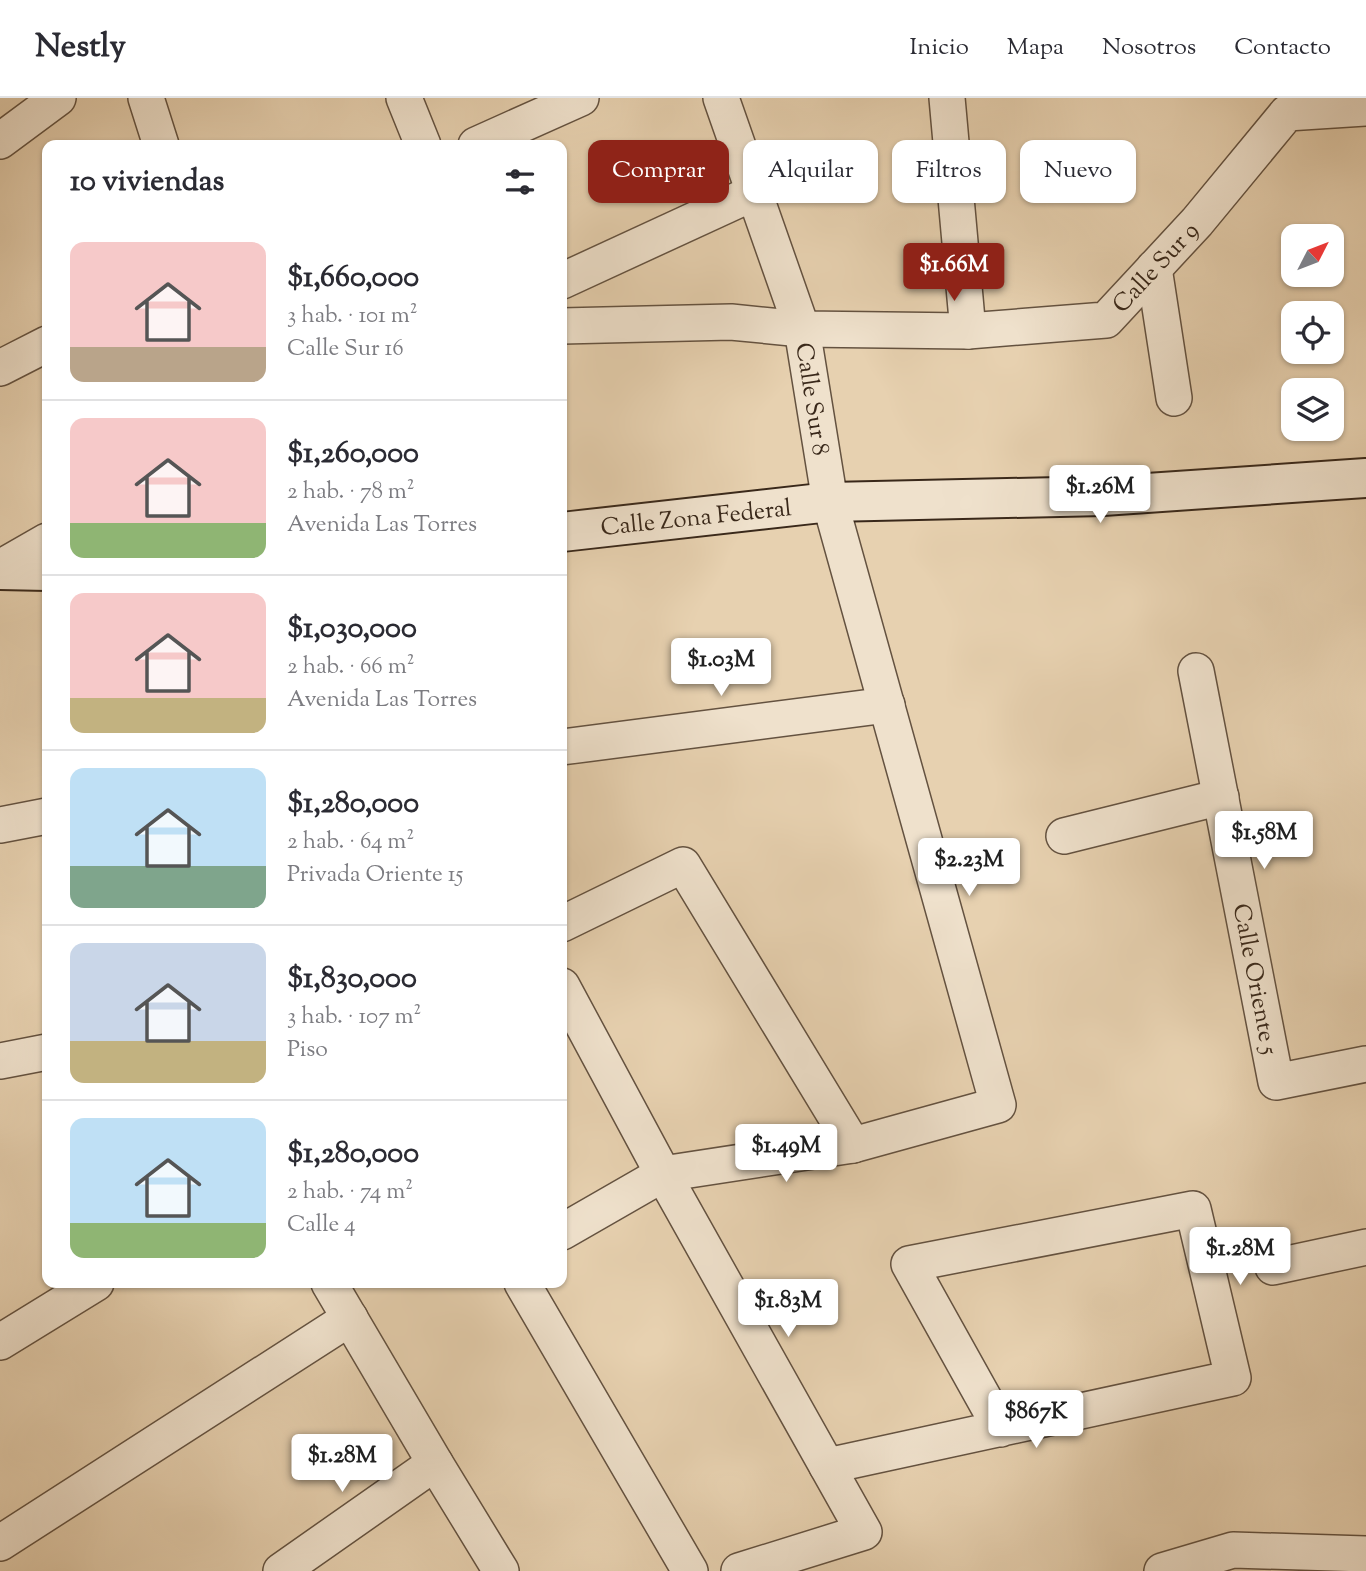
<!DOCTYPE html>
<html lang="es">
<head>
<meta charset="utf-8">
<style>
	body { margin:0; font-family:"Sorts Mill Goudy",serif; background:#f2f2f3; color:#2b2b33; height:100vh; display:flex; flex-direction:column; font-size:26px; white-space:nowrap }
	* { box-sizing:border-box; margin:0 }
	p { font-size:23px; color:#7c7c81 }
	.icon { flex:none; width:38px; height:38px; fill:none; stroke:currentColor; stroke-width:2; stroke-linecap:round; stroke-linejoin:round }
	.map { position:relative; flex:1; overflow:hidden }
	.sheet { position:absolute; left:42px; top:42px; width:525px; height:1148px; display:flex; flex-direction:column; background:#fff; border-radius:14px; box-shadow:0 2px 5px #0004 }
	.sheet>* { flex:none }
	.top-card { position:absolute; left:588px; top:42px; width:665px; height:63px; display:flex; gap:14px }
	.needle { width:46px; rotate:48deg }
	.controls { position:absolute; left:1281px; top:126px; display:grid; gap:14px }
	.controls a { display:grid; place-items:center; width:63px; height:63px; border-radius:14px; background:#fff; box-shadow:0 2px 5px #0004; font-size:35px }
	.price { position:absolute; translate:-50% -60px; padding:0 16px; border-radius:7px; background:#fff; color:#222; font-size:23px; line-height:46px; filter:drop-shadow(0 2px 4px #0008) }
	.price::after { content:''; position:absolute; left:50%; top:42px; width:21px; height:16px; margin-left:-10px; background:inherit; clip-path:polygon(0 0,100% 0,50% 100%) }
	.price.on { background:#8f2418; color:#fff }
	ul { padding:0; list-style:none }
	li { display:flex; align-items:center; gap:21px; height:175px; padding:0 28px }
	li+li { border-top:2px solid #e1e1e2 }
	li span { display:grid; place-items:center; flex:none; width:196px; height:140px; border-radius:14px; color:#555 }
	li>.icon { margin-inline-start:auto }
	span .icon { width:84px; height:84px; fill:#fffc; stroke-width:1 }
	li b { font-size:30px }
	h2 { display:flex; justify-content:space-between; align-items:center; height:84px; padding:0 28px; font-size:30px }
	.pill { padding:0 24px; border-radius:14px; background:#fff; box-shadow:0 2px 5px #0004; font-size:24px; line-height:63px }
	.pill.on { background:#8f2418; color:#fff }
	header { display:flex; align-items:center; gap:42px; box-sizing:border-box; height:98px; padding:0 35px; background:#fff; border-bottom:2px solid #e1e1e2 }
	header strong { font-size:33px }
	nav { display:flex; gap:38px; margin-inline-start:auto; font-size:24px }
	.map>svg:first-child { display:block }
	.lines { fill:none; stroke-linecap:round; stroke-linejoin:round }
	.street-casing { stroke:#645240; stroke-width:38 }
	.secondary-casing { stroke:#39281a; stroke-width:42 }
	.street { stroke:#efe1cc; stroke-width:35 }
	.secondary { stroke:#efe1cc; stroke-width:38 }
	.labels { text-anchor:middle; stroke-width:6; stroke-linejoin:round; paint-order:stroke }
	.street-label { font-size:24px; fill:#39281a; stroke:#efe1cc }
</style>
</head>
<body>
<header>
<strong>Nestly</strong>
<nav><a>Inicio</a><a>Mapa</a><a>Nosotros</a><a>Contacto</a></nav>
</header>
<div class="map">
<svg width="1366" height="1473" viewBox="0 0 1366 1473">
	<rect width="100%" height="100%" fill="#e7d1b0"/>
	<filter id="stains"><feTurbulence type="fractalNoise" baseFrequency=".00286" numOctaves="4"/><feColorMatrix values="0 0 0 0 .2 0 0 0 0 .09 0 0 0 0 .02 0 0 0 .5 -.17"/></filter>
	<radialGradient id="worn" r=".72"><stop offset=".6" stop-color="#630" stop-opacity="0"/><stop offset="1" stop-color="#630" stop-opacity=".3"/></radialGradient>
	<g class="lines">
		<defs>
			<g id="street">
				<path d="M 146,0 L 161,47"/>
				<path d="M 404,0 L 423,47"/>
				<path d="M 947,0 L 968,233"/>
				<path d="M 0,43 L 58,0"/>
				<path d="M 476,47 L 581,0"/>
				<path d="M 1154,170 L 1174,300"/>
				<path d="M 562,183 L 753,95"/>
				<path d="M 562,228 L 731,224 L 802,231 L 968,233 L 1106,222 L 1197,124 L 1287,15 L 1366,10"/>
				<path d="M 0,270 L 47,246"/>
				<path d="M 0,470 L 47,443"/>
				<path d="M 1196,573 L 1276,984 L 1366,966"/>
				<path d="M 562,649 L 887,607"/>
				<path d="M 0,727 L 47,718"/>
				<path d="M 1064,738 L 1221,699"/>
				<path d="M 562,826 L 683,767 L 853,1047"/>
				<path d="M 562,888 L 663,1076 L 864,1434 L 739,1473"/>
				<path d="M 0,963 L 47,954"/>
				<path d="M 562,1134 L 663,1076 L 853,1047 L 998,1007 L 830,404 L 802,231 L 721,0"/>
				<path d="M 1273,1169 L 1366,1149"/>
				<path d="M 329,1185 L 435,1365 L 501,1473"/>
				<path d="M 522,1185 L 690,1473"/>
				<path d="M 0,1244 L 96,1185"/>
				<path d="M 827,1368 L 1233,1280 L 1193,1111 L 909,1166 L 1001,1331"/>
				<path d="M 0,1445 L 350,1220"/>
				<path d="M 281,1473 L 435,1365"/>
				<path d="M 1162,1473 L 1233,1452 L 1366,1456"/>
			</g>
			<g id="secondary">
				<path d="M 562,434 L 830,404 L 1103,398 L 1366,380"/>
				<path d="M 0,472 L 47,473"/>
			</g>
		</defs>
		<!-- street casing -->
		<use href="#street" class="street-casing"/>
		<!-- secondary casing -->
		<use href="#secondary" class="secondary-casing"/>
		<!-- street -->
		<use href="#street" class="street"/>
		<!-- secondary -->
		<use href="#secondary" class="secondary"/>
	</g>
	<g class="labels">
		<!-- street labels -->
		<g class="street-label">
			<text transform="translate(1155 169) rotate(-47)" y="8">Calle Sur 9</text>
			<text transform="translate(813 301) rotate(81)" y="8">Calle Sur 8</text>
			<text transform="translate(696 419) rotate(-6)" y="8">Calle Zona Federal</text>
			<text transform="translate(1256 881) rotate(79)" y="8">Calle Oriente 5</text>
		</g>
	</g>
	<rect width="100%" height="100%" filter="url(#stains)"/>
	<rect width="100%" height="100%" fill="url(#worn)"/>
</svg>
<div class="controls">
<a><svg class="needle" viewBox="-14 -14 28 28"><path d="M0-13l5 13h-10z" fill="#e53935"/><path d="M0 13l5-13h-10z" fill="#7c7c81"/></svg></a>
<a><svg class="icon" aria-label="locate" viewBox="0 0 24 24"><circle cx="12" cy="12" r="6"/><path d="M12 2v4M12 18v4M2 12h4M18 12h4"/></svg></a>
<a><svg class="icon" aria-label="layers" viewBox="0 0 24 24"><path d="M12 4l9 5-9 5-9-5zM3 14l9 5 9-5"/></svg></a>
</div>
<b class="price on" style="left:954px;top:205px">$1.66M</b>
<b class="price" style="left:1100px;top:427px">$1.26M</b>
<b class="price" style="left:721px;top:600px">$1.03M</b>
<b class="price" style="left:1264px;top:773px">$1.58M</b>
<b class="price" style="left:969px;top:800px">$2.23M</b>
<b class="price" style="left:786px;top:1086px">$1.49M</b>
<b class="price" style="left:1240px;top:1189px">$1.28M</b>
<b class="price" style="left:788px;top:1241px">$1.83M</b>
<b class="price" style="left:1036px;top:1352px">$867K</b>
<b class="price" style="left:342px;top:1396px">$1.28M</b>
<div class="top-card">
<a class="pill on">Comprar</a>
<a class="pill">Alquilar</a>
<a class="pill">Filtros</a>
<a class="pill">Nuevo</a>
</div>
<section class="sheet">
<h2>10 viviendas<svg class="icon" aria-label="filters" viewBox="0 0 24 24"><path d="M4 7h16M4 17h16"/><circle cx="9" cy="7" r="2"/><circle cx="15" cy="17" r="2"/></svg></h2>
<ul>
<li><span style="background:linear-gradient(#f6c9c9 75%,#b9a48a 0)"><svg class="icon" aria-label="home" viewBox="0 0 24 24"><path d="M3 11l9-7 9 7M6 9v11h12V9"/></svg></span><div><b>$1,660,000</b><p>3 hab. · 101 m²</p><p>Calle Sur 16</p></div></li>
<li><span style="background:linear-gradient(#f6c9c9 75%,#8fb573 0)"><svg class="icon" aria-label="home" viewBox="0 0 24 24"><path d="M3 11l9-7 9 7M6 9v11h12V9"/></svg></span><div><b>$1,260,000</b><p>2 hab. · 78 m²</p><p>Avenida Las Torres</p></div></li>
<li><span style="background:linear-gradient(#f6c9c9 75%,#c2b280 0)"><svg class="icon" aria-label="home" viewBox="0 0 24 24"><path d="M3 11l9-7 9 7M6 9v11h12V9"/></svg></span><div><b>$1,030,000</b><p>2 hab. · 66 m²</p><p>Avenida Las Torres</p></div></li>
<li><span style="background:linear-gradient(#bfe0f5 70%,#7fa58c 0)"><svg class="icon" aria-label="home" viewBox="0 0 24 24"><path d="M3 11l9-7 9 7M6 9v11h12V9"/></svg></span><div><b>$1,280,000</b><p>2 hab. · 64 m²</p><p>Privada Oriente 15</p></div></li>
<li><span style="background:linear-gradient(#c9d6e8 70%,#c2b280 0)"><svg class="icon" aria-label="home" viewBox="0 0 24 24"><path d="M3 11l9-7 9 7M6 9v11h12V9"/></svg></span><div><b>$1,830,000</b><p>3 hab. · 107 m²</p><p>Piso</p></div></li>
<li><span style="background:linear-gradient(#bfe0f5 75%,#8fb573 0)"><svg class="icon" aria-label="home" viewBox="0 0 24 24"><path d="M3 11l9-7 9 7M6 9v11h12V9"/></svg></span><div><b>$1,280,000</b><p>2 hab. · 74 m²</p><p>Calle 4</p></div></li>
</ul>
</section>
</div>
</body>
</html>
